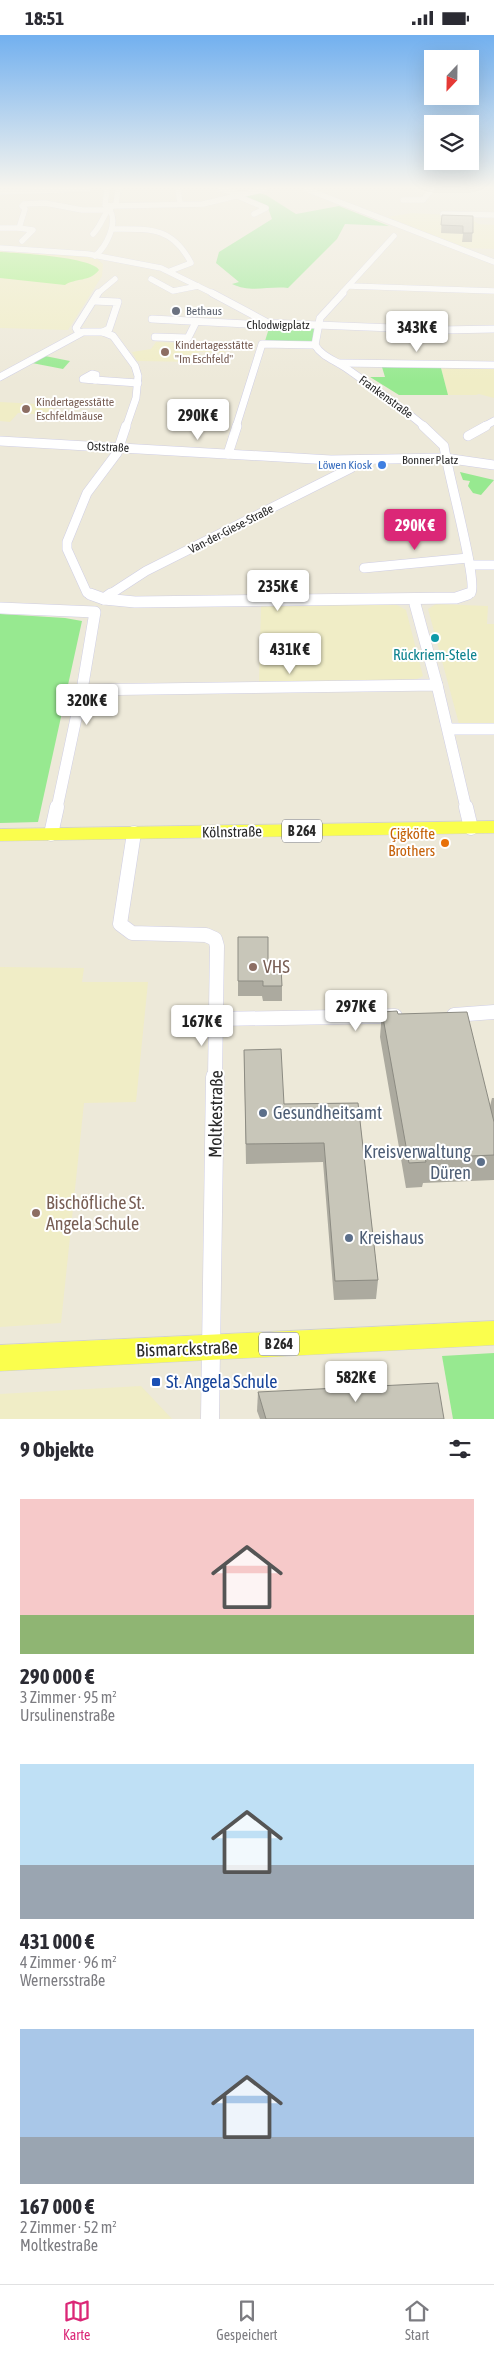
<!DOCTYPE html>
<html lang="de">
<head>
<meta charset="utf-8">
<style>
	body { margin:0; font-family:"Asap Condensed",sans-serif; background:#f2f2f3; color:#2b2b33; height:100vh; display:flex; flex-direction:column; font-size:19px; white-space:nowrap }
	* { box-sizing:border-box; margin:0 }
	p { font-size:16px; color:#7c7c81 }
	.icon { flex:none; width:28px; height:28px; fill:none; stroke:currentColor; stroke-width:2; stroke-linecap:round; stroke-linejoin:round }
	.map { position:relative; height:1384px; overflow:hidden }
	.sheet { display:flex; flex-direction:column; background:#fff; flex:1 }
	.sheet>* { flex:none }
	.needle { width:32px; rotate:202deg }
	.controls { position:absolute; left:424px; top:15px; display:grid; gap:10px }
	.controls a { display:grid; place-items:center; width:55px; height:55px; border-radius:0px; background:#fff; box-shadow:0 5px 20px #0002; font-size:25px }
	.price { position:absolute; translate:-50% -42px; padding:0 11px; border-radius:5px; background:#fff; color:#222; font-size:16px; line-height:32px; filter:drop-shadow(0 1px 2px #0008) }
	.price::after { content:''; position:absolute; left:50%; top:30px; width:15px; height:11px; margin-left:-8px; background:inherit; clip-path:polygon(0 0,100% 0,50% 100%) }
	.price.active { background:#db2777; color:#fff }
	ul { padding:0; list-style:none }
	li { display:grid; align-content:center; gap:10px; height:265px; padding:0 20px }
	li span { display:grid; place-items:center; height:155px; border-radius:0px; color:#555 }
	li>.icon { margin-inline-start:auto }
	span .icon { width:90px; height:90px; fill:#fffc; stroke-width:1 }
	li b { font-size:21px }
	h2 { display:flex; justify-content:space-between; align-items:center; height:60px; padding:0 20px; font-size:21px }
	.status { display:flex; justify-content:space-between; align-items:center; height:35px; padding:0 25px; background:#fff; direction:ltr }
	.status svg { height:14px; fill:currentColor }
	.menu { display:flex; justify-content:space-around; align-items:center; height:70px; border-top:1px solid #e1e1e2; background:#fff; font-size:14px; color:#7c7c81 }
	.menu a { display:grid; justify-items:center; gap:2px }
	.menu .active { color:#db2777 }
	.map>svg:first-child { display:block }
	.education { fill:#f0edc6 }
	.green { fill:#97e990 }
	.pitch { fill:#acf28a }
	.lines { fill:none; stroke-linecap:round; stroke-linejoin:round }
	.minor-far5-casing { stroke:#cfcee4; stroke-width:6 }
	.minor-far4-casing { stroke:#cfcee4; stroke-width:8 }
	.minor-far3-casing { stroke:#cfcee4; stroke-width:10 }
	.minor-far2-casing { stroke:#cfcee4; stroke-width:12 }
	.minor-far1-casing { stroke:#cfcee4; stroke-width:15 }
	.minor-casing { stroke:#cfcee4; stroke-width:19 }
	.major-casing { stroke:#d0d0d0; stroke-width:1 }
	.minor-far5 { stroke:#fff; stroke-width:5.5 }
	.minor-far4 { stroke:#fff; stroke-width:7 }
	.minor-far3 { stroke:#fff; stroke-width:9 }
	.minor-far2 { stroke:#fff; stroke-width:11 }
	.minor-far1 { stroke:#fff; stroke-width:14 }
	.minor { stroke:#fff; stroke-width:18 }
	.major { fill:#fafe4d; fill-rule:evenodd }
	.wall { fill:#acaa9f }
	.building { fill:#c8c6b9; stroke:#8c8b82 }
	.worship-dot { fill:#6b7280; stroke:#fff; stroke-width:2 }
	.education-dot { fill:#8d6e63; stroke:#fff; stroke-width:2 }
	.shop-dot { fill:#3f7fe0; stroke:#fff; stroke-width:2 }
	.culture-dot { fill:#0f9aa8; stroke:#fff; stroke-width:2 }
	.food-dot { fill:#e8710a; stroke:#fff; stroke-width:2 }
	.service-dot { fill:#5c6f8a; stroke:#fff; stroke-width:2 }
	.transit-dot { fill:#1a4fb4; stroke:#fff; stroke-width:2 }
	.labels { text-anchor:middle; stroke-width:4; stroke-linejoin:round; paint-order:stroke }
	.far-worship-label { font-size:12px; fill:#5b616d; stroke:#fff; text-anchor:start }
	.far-street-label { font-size:12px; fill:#292929; stroke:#fff }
	.far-education-label { font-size:12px; fill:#785e54; stroke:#fff; text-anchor:start }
	.far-shop-label { font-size:12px; fill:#366cbe; stroke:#fff; text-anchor:end }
	.shield { fill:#fff; stroke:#696969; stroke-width:1 }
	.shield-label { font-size:14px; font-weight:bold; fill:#292929 }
	.culture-label { font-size:15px; fill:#0d838f; stroke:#fff }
	.street-label { font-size:15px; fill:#292929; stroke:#fff }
	.food-label { font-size:15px; fill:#c56008; stroke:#fff; text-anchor:end }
	.near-education-label { font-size:18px; fill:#785e54; stroke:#fff; text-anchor:start }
	.near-service-label { font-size:18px; fill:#4e5e75; stroke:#fff; text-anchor:start }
	.near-street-label { font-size:18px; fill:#292929; stroke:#fff }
	.near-transit-label { font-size:18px; fill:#164399; stroke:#fff; text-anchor:start }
</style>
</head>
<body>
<div class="status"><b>18:51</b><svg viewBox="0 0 49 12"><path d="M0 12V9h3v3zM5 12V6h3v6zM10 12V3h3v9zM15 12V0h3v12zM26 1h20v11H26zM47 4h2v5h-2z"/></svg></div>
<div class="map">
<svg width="494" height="1384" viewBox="0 0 494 1384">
	<rect width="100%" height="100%" fill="#ede9d9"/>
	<!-- education -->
	<g class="education">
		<path d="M 412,178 L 468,181 L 478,189 L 494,190 L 494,214 L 465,213 L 387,182 Z"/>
		<path d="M 0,216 L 75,220 L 96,223 L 103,229 L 102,241 L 68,295 L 0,293 Z"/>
		<path d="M 156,307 L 226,310 L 224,318 L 199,317 L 195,327 L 137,326 L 132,317 L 151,314 Z"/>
		<path d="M 441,333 L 494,334 L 494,363 L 479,359 L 476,360 L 448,360 Z"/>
		<path d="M 0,367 L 56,370 L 48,380 L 18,378 L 10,387 L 0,386 Z"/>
		<path d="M 395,569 L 406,575 L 423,641 L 415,645 L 259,647 L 261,571 Z"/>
		<path d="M 436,569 L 488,571 L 487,589 L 494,589 L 494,688 L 459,689 L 428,574 Z"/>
		<path d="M 0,932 L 84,933 L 82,947 L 148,947 L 136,1067 L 84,1068 L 61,1288 L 0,1292 Z"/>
		<path d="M 141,1351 L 172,1384 L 0,1384 L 0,1359 Z"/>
	</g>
	<!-- green -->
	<g class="green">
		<path d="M 256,157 L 266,160 L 296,179 L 339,171 L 389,191 L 345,189 L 337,204 L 288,253 C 267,251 251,258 232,249 L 239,247 L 216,228 L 219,217 L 272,184 L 268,173 L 239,162 Z"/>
		<path d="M 270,290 L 315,293 L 312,307 L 265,306 Z"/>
		<path d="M 45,321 L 70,326 L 63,334 L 32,328 Z"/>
		<path d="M 382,332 L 441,333 L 448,360 L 399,360 L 370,342 L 385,342 Z"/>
		<path d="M 460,437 L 494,445 L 481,460 L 473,458 L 468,451 L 470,446 L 463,445 Z"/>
		<path d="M 0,579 L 65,583 L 82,586 L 38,787 L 0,788 Z"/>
		<path d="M 494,1318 L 494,1384 L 453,1384 L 442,1321 Z"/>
	</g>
	<!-- pitch -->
	<path class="pitch" d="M 0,217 C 17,218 92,222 99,235 C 90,247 75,243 65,250 L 0,243 Z"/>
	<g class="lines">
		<defs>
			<g id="minor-far5">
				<path d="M 107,154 L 105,170 L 111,171 L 203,169 L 265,154"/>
				<path d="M 178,154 L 180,169"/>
				<path d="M 221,154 L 240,159"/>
				<path d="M 306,154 L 494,227"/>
				<path d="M 0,157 L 88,154"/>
				<path d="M 237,161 L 266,173 L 254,179"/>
				<path d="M 403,165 L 423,165 L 432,154"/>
				<path d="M 443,179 L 494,180"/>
				<path d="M 0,193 L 20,193"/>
				<path d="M 112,194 C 149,194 172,191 191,228 L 170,236"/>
				<path d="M 93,199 C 103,189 104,174 116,169 L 118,154"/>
				<path d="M 22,206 L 33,195 L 19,193 L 25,174 L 22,171 L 24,169 L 45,168 L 82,175 L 110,175"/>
				<path d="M 0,213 L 88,219 L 161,233 L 214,259"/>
				<path d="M 95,221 C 106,212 118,189 110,175"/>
				<path d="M 151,244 L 173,256 L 198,251"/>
				<path d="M 349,251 L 494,256"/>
				<path d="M 97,259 L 115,244"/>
				<path d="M 341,259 L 394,201"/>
			</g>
			<g id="minor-far4">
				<path d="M 212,258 L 268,288 L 442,295 L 494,294"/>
				<path d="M 94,266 L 118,267 L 109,294 L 103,297"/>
				<path d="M 152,284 L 267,290"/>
				<path d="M 79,298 L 76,293 L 98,258"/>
				<path d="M 155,302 L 188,303 L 196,287"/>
				<path d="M 315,310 L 320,283 L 343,258"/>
				<path d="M 315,310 C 322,322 335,325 346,333 C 373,352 400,371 425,392"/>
				<path d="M 339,328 L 494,330"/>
				<path d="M 92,339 L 96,340 L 95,345 L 83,344 Z"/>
				<path d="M 0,342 L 83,297 L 103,297 L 113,301 L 135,331 L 138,341 L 136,363 L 126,392"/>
				<path d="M 95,345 L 138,348"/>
				<path d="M 236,392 L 262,309 L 315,310"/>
				<path d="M 483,392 L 494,386"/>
			</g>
			<g id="minor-far3">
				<path d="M 423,391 L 444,411 C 447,436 478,545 471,558 L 464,560"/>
				<path d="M 468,401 L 486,391"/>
				<path d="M 0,406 L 331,425 L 445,423 L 494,430"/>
				<path d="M 228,419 L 237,391"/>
				<path d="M 470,530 L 494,530"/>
				<path d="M 364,533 L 468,523"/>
				<path d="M 94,560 L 87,558 L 67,514 L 67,507 L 87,458 L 117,418 L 126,391"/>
				<path d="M 109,560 L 146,536 L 351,433 L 358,425"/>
			</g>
			<g id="minor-far2">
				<path d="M 90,559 L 104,564 L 135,567 L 456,563 L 468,559"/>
				<path d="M 104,564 L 111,559"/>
				<path d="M 415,569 L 437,650"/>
				<path d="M 0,573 L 95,577 L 82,655 L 57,773"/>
				<path d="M 82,655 L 437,650 L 466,773"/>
				<path d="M 448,694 L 494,694"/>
			</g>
			<g id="minor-far1">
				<path d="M 466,772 L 471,793"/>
				<path d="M 134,798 L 120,889 L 132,898 L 206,900 L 215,904 L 217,911 L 215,1043"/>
				<path d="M 51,799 L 57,772"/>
				<path d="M 454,980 L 494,977"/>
				<path d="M 217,984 L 395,981"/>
			</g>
			<path id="minor" d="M 210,1384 L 215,1042"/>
			<g id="major">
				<path d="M 494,786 L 494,798 L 0,806 L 0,794 Z"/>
				<path d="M 494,1286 L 494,1310 L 0,1336 L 0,1310 Z"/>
			</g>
		</defs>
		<!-- minor-far5 casing -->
		<use href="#minor-far5" class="minor-far5-casing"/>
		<!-- minor-far4 casing -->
		<use href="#minor-far4" class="minor-far4-casing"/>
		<!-- minor-far3 casing -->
		<use href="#minor-far3" class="minor-far3-casing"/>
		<!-- minor-far2 casing -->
		<use href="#minor-far2" class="minor-far2-casing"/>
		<!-- minor-far1 casing -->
		<use href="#minor-far1" class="minor-far1-casing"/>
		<!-- minor casing -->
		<use href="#minor" class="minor-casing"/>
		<!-- major casing -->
		<use href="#major" class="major-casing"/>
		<!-- minor-far5 -->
		<use href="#minor-far5" class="minor-far5"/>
		<!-- minor-far4 -->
		<use href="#minor-far4" class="minor-far4"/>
		<!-- minor-far3 -->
		<use href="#minor-far3" class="minor-far3"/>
		<!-- minor-far2 -->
		<use href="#minor-far2" class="minor-far2"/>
		<!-- minor-far1 -->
		<use href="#minor-far1" class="minor-far1"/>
		<!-- minor -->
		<use href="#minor" class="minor"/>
		<!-- major -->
		<use href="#major" class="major"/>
	</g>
	<!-- wall -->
	<g class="wall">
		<path d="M 442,180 L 473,181 L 472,207 L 462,207 L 463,199 L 441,198 Z"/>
		<path d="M 238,902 L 268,932 L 282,951 L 282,966 L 263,966 L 262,961 L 238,961 Z"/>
		<path d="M 382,977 L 490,1071 L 492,1063 L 494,1063 L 494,1145 L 423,1148 L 422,1152 L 406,1153 L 380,1002 Z"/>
		<path d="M 244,1015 L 284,1069 L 358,1068 L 378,1245 L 376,1264 L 334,1265 L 323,1127 L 246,1129 Z"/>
		<path d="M 258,1357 L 444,1384 L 260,1384 L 257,1376 Z"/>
	</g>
	<!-- building -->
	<g class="building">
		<path d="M 442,180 L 473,181 L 473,198 L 463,198 L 463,191 L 441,190 Z"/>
		<path d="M 238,902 L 268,902 L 268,932 L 281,932 L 282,951 L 263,951 L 263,946 L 238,946 Z"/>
		<path d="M 397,976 L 398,979 L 467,977 L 494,1087 L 494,1120 L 425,1123 L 426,1127 L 409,1128 L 382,977 Z"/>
		<path d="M 281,1014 L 284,1069 L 358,1068 L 378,1245 L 335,1246 L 324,1108 L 246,1109 L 244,1015 Z"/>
		<path d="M 438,1348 L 444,1384 L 266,1384 L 258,1357 Z"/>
	</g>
	<!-- sky -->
	<linearGradient id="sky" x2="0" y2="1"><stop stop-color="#72b0ef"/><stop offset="0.44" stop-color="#f7f5ee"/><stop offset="1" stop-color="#f7f5ee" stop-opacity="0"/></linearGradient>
	<rect width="494" height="347" fill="url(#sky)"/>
	<!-- markers -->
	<circle class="worship-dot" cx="176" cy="276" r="5"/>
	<g class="education-dot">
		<circle cx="165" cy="317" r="5"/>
		<circle cx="26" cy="374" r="5"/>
		<circle cx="253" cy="932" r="5"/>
		<circle cx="36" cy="1178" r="5"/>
	</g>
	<circle class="shop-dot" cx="382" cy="430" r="5"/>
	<circle class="culture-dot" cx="435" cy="603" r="5"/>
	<circle class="food-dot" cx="445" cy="808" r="5"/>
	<g class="service-dot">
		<circle cx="263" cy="1078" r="5"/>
		<circle cx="481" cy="1127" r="5"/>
		<circle cx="349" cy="1203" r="5"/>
	</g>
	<rect class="transit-dot" x="151" y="1342" width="10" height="10" rx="2.5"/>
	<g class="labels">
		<!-- far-worship labels -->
		<g class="far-worship-label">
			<text x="186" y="280">Bethaus</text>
		</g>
		<!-- far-street labels -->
		<g class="far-street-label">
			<text x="278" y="294">Chlodwigplatz</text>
			<text transform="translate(386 362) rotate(36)" y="4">Frankenstraße</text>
			<text transform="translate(108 412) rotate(3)" y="4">Oststraße</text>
			<text x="430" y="429">Bonner Platz</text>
			<text transform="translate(231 494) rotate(-27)" y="4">Van-der-Giese-Straße</text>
		</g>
		<!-- far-education labels -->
		<g class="far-education-label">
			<text x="175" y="314">Kindertagesstätte<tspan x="175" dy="14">"Im Eschfeld"</tspan></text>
			<text x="36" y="371">Kindertagesstätte<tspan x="36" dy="14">Eschfeldmäuse</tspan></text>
		</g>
		<!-- far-shop labels -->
		<g class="far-shop-label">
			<text x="372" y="434">Löwen Kiosk</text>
		</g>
		<!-- shield labels -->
		<g class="shield">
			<rect x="282" y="784.5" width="40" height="23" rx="4"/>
			<rect x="259" y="1297.5" width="40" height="23" rx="4"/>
		</g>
		<g class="shield-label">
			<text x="302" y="801">B 264</text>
			<text x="279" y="1314">B 264</text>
		</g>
		<!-- culture labels -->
		<g class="culture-label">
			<text x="435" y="625">Rückriem-Stele</text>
		</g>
		<!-- street labels -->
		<g class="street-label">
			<text transform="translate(232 797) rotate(-1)" y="5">Kölnstraße</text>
		</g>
		<!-- food labels -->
		<g class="food-label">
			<text x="435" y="804">Çiğköfte<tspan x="435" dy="17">Brothers</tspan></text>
		</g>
		<!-- near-education labels -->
		<g class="near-education-label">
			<text x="263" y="938">VHS</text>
			<text x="46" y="1174">Bischöfliche St.<tspan x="46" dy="21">Angela Schule</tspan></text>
		</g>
		<!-- near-service labels -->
		<g class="near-service-label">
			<text x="273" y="1084">Gesundheitsamt</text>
			<text x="471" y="1123" text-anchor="end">Kreisverwaltung<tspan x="471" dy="21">Düren</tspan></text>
			<text x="359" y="1209">Kreishaus</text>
		</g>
		<!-- near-street labels -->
		<g class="near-street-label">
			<text transform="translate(216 1079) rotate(-89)" y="6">Moltkestraße</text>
			<text transform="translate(187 1314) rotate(-2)" y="6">Bismarckstraße</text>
		</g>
		<!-- near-transit labels -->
		<g class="near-transit-label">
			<text x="166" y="1353">St. Angela Schule</text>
		</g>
	</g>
</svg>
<div class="controls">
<a><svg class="needle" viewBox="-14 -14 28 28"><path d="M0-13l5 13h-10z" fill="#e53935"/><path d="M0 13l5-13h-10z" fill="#7c7c81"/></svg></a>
<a><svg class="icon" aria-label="layers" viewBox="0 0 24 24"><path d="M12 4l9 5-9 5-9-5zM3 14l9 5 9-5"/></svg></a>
</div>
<b class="price" style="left:417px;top:318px">343K €</b>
<b class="price" style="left:198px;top:406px">290K €</b>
<b class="price active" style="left:415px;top:516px">290K €</b>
<b class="price" style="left:278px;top:577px">235K €</b>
<b class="price" style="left:290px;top:640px">431K €</b>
<b class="price" style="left:87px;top:691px">320K €</b>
<b class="price" style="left:356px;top:997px">297K €</b>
<b class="price" style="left:202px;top:1012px">167K €</b>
<b class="price" style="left:356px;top:1368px">582K €</b>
</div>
<section class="sheet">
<h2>9 Objekte<svg class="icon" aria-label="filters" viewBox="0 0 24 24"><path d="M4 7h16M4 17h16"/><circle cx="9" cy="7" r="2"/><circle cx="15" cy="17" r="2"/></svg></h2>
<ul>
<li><span style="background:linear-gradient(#f6c9c9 75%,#8fb573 0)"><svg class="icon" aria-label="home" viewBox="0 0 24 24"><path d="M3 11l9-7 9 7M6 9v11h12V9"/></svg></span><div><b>290 000 €</b><p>3 Zimmer · 95 m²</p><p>Ursulinenstraße</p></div></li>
<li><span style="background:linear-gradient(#bfe0f5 65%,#9aa5b1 0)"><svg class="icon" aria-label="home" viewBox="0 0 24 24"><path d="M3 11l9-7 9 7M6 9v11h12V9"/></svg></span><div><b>431 000 €</b><p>4 Zimmer · 96 m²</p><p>Wernersstraße</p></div></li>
<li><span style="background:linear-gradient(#a9c7e8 70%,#9aa5b1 0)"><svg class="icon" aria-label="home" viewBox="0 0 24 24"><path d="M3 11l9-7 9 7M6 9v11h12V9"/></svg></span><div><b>167 000 €</b><p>2 Zimmer · 52 m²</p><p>Moltkestraße</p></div></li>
</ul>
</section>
<nav class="menu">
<a class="active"><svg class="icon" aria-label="map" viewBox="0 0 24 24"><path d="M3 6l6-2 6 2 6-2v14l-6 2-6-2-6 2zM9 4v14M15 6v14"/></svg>Karte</a>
<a><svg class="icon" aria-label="saved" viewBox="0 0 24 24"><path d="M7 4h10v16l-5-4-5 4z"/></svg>Gespeichert</a>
<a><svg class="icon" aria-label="home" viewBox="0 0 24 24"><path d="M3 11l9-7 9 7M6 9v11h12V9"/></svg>Start</a>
</nav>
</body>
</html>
